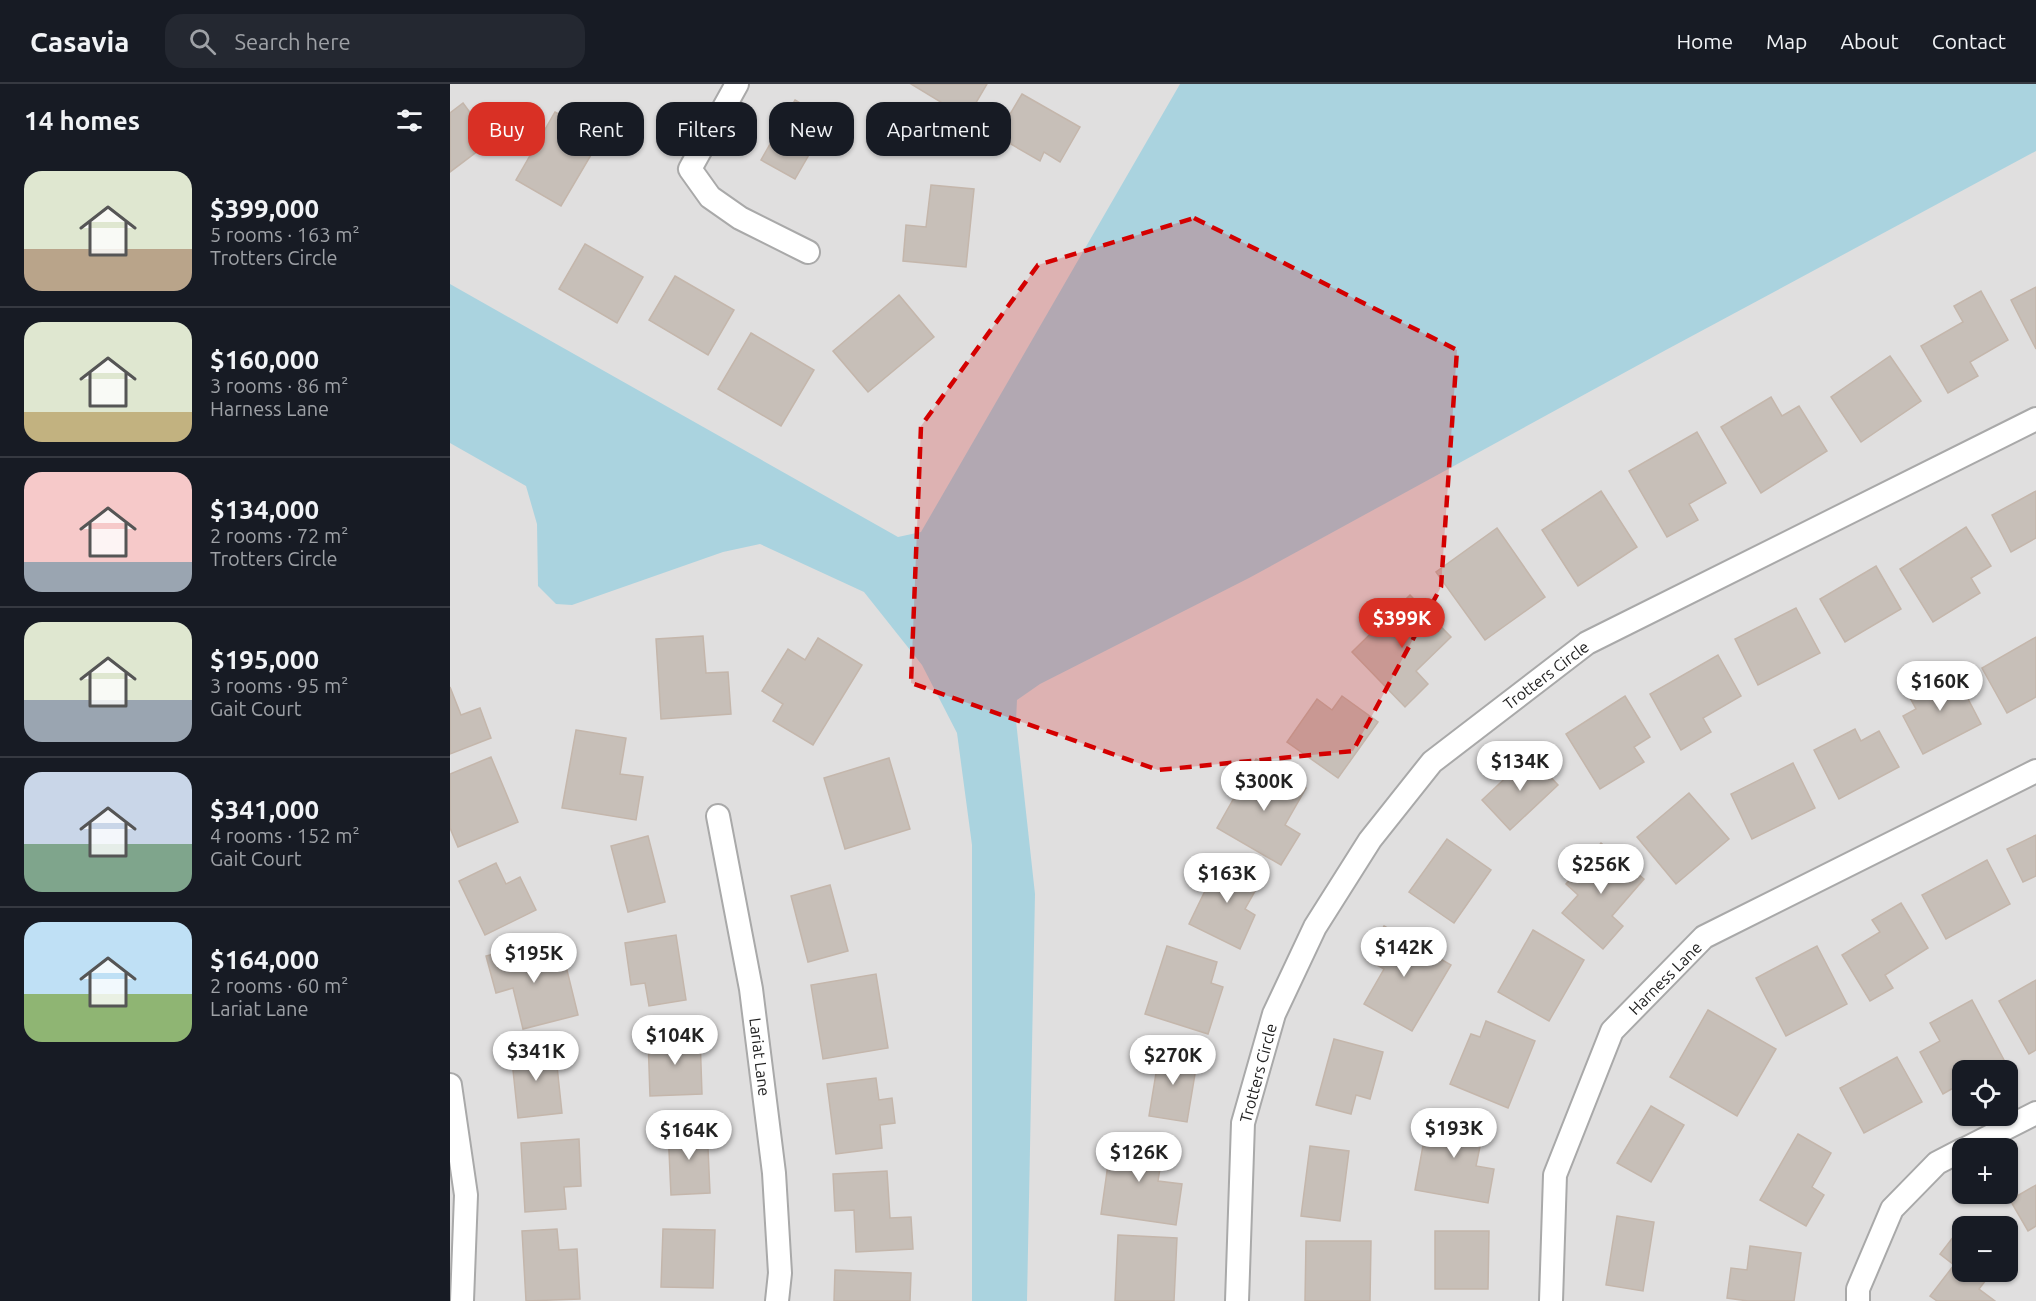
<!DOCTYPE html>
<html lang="en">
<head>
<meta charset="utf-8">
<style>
	body { margin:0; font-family:Ubuntu,sans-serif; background:#242831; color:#f1f3f6; height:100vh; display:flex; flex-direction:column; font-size:22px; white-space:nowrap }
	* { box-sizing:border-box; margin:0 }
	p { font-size:20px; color:#9ea1a6 }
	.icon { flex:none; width:33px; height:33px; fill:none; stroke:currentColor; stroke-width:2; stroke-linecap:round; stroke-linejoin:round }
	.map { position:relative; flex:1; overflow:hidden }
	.details { display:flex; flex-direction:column; background:#171b24; width:450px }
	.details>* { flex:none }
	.hud { position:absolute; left:18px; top:18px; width:570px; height:54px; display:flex; gap:12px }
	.fabs { position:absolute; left:1502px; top:976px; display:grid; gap:12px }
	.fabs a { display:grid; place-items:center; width:66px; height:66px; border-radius:12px; background:#171b24; box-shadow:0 2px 4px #0004; font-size:30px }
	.price { position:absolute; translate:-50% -51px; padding:0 14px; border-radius:21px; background:#fff; color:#222; font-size:20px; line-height:39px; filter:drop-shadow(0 2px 3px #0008) }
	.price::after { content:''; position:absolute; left:50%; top:36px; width:18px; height:14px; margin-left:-9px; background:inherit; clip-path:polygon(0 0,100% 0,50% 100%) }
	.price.selected { background:#d93025; color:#fff }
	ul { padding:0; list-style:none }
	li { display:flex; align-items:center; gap:18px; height:150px; padding:0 24px }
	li+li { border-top:2px solid #363941 }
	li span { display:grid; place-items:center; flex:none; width:168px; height:120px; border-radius:18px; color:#555 }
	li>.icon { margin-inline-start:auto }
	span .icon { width:72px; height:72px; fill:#fffc; stroke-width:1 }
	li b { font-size:26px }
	h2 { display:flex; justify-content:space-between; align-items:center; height:72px; padding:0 24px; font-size:26px }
	.pill { padding:0 21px; border-radius:18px; background:#171b24; box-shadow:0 2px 4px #0004; font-size:21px; line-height:54px }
	.pill.selected { background:#d93025; color:#fff }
	header { display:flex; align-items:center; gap:36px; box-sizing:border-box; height:84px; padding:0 30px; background:#171b24; border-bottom:2px solid #363941 }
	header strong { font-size:28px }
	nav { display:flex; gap:33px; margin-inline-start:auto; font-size:21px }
	.search { width:420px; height:54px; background:#242831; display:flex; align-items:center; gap:15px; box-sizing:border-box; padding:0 21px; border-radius:18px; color:#9ea1a6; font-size:22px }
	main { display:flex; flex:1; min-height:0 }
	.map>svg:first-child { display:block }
	.residential { fill:#e0dfdf; fill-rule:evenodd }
	.water { fill:#aad3df }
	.building { fill:#c7bfb8; stroke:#c4b6ab; stroke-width:1.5 }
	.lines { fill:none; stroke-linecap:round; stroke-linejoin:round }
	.street-casing { stroke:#a9a9a9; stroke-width:26 }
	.street { stroke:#fff; stroke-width:22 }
	.marked { fill:#d40000; fill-opacity:0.2; stroke:#d40000; stroke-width:4.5; stroke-dasharray:12 8; stroke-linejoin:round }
	.labels { text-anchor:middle; stroke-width:6; stroke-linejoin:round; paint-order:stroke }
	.street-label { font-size:16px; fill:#222; stroke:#fff }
</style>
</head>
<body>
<header>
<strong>Casavia</strong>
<div class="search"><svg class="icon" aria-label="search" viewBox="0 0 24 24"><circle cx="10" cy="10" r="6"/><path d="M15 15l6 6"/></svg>Search here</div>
<nav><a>Home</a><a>Map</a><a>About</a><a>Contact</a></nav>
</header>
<main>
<section class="details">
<h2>14 homes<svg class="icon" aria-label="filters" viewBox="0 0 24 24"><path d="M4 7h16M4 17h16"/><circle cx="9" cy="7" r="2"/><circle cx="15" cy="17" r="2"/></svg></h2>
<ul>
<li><span style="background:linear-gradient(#dfe7d0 65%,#b9a48a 0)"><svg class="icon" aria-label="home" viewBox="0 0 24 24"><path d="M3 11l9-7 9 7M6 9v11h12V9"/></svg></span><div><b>$399,000</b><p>5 rooms · 163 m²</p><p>Trotters Circle</p></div></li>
<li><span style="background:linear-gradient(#dfe7d0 75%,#c2b280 0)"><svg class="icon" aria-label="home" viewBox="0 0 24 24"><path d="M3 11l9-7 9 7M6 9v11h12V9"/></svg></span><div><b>$160,000</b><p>3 rooms · 86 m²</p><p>Harness Lane</p></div></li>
<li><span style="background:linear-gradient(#f6c9c9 75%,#9aa5b1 0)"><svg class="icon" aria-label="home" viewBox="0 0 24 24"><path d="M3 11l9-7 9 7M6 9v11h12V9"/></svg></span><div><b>$134,000</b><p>2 rooms · 72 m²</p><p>Trotters Circle</p></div></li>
<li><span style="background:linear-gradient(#dfe7d0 65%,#9aa5b1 0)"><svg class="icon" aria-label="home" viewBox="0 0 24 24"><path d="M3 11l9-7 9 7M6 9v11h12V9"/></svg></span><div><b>$195,000</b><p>3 rooms · 95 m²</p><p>Gait Court</p></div></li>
<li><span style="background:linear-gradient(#c9d6e8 60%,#7fa58c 0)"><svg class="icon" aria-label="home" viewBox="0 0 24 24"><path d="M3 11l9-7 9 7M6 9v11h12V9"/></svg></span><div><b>$341,000</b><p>4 rooms · 152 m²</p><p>Gait Court</p></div></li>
<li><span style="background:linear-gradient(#bfe0f5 60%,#8fb573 0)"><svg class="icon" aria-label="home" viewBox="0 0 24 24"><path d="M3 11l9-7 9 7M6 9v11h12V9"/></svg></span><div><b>$164,000</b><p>2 rooms · 60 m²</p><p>Lariat Lane</p></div></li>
</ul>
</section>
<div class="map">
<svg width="1586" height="1217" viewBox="0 0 1586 1217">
	<rect width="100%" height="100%" fill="#f2efe9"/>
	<!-- residential -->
	<path class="residential" d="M 0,0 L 1586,0 L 1586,1217 L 0,1217 ZM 1512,987 L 1557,987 L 1557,1032 L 1512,1032 ZM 1512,1065 L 1557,1065 L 1557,1110 L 1512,1110 ZM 1512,1143 L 1557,1143 L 1557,1188 L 1512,1188 Z"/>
	<!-- water -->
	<path class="water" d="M 730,0 L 1586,0 L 1586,67 L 1214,267 L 799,494 L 590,600 L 567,616 L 566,637 L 585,810 L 577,1217 L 522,1217 L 522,761 L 507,649 L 472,581 L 414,508 L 310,460 L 273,468 L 122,521 L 106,520 L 88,502 L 87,440 L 76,402 L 0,359 L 0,200 L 448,453 L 471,448 Z"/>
	<!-- building -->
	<g class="building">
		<path d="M 461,0 L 537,0 L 517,34 Z"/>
		<path d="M 572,10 L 630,43 L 610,78 L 594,68 L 590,77 L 547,52 Z"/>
		<path d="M 345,16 L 379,36 L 345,95 L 311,76 Z"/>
		<path d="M 13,19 L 41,57 L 0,88 L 0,29 Z"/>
		<path d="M 105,28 L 151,54 L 111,122 L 66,96 Z"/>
		<path d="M 481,101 L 524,105 L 516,183 L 453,177 L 456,141 L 476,143 Z"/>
		<path d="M 135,160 L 193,193 L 167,239 L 109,205 Z"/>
		<path d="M 225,192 L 284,226 L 258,271 L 199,236 Z"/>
		<path d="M 1586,203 L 1586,265 L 1561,216 Z"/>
		<path d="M 1531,207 L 1558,256 L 1520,278 L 1528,292 L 1498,309 L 1471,262 L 1513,238 L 1504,222 Z"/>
		<path d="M 449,211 L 484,253 L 418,308 L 383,267 Z"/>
		<path d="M 301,249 L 364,286 L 331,342 L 268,305 Z"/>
		<path d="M 1440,272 L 1471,317 L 1411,358 L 1381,313 Z"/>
		<path d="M 1321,313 L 1332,332 L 1349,322 L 1377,367 L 1311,409 L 1271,343 Z"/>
		<path d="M 1247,348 L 1276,399 L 1239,420 L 1248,436 L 1217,453 L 1179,387 Z"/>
		<path d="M 1151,407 L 1187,463 L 1128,502 L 1092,446 Z"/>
		<path d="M 1586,407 L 1586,454 L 1561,468 L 1542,431 Z"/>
		<path d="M 1516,443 L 1541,482 L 1521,494 L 1530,509 L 1483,538 L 1450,485 Z"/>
		<path d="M 1047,444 L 1095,513 L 1035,556 L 986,488 Z"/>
		<path d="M 1426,482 L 1451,525 L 1395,558 L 1370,515 Z"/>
		<path d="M 960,511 L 1001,553 L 966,587 L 978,600 L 955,623 L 902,568 Z"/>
		<path d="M 1346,524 L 1370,569 L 1308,601 L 1285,555 Z"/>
		<path d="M 253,552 L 256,589 L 278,588 L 281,630 L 211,635 L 206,555 Z"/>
		<path d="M 1586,553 L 1586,613 L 1557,629 L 1532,584 Z"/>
		<path d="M 368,554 L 412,581 L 363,661 L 323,637 L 333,620 L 312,607 L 338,565 L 355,576 Z"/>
		<path d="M 1268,571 L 1291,612 L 1253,634 L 1261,648 L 1231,666 L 1200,610 Z"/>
		<path d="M 1502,584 L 1531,640 L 1473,670 L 1453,632 L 1466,625 L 1457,608 Z"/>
		<path d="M 0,603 L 11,631 L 30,624 L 41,654 L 0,670 Z"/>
		<path d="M 892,612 L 928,638 L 888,694 L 837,658 L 867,615 L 882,626 Z"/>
		<path d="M 1175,612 L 1200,653 L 1184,663 L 1194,678 L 1150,705 L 1116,650 Z"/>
		<path d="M 1405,645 L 1411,657 L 1429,647 L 1449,683 L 1389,715 L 1364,666 Z"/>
		<path d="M 126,646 L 176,654 L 170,690 L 193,693 L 186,736 L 112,724 Z"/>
		<path d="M 1080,671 L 1108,701 L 1060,746 L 1032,716 Z"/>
		<path d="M 41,673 L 68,738 L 8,763 L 0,744 L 0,690 Z"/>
		<path d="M 439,674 L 460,745 L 395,765 L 374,694 Z"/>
		<path d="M 806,675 L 856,704 L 835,741 L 850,750 L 831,781 L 767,744 Z"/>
		<path d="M 1343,679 L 1365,724 L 1302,755 L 1281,710 Z"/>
		<path d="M 1239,709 L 1279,755 L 1226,800 L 1187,753 Z"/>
		<path d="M 1586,751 L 1586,792 L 1573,798 L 1557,765 Z"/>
		<path d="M 198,752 L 215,818 L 178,828 L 161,762 Z"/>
		<path d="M 997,755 L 1041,786 L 1004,839 L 959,808 Z"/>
		<path d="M 1151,759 L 1194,795 L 1162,832 L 1173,842 L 1153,865 L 1112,829 L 1128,811 L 1116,800 Z"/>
		<path d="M 771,774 L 813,793 L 795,825 L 805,831 L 790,865 L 739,840 Z"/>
		<path d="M 1537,776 L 1560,820 L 1496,855 L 1472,811 Z"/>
		<path d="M 46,779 L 56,800 L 70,793 L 86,826 L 35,851 L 9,797 Z"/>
		<path d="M 380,801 L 398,867 L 358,878 L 341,812 Z"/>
		<path d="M 1451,819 L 1478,864 L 1435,891 L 1443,904 L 1420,917 L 1392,871 L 1430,848 L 1422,836 Z"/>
		<path d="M 934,842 L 1001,881 L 962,947 L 914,920 L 934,885 L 916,875 Z"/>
		<path d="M 1083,846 L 1134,876 L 1099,937 L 1048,908 Z"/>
		<path d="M 226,851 L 236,916 L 199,922 L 195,899 L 181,901 L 175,859 Z"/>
		<path d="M 90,858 L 95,879 L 114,874 L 128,931 L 73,945 L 63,904 L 46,909 L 36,872 Z"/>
		<path d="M 717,862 L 767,878 L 761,899 L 773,903 L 758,950 L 695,930 Z"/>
		<path d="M 1367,862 L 1397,920 L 1336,952 L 1306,894 Z"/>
		<path d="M 426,890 L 438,964 L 373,975 L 361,901 Z"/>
		<path d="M 1586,896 L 1586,966 L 1579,970 L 1549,917 Z"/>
		<path d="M 1522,916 L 1554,976 L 1534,987 L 1512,987 L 1512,999 L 1493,1010 L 1470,968 L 1490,957 L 1480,939 Z"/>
		<path d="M 1258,926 L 1326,965 L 1287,1032 L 1220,993 Z"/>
		<path d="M 1036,937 L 1085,957 L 1058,1024 L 1000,1000 L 1021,950 L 1030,953 Z"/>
		<path d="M 250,952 L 252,1010 L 200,1012 L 198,954 Z"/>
		<path d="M 884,955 L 933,968 L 920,1015 L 906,1011 L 901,1030 L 866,1021 Z"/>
		<path d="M 105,963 L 112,1029 L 68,1034 L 61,967 Z"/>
		<path d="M 710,965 L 748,972 L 737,1038 L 699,1032 Z"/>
		<path d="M 1447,973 L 1472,1018 L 1414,1049 L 1390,1004 Z"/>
		<path d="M 426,994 L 429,1016 L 442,1014 L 445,1039 L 430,1041 L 432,1064 L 386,1070 L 377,1000 Z"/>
		<path d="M 1201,1022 L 1234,1041 L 1201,1098 L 1167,1079 Z"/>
		<path d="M 979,1028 L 1035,1038 L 1026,1082 L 1044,1085 L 1038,1119 L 965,1106 Z"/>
		<path d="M 257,1042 L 260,1109 L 221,1111 L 218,1045 Z"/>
		<path d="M 1348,1050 L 1381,1069 L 1362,1103 L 1374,1111 L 1356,1142 L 1310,1116 Z"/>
		<path d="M 662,1052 L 714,1059 L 708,1097 L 732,1100 L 726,1141 L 651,1130 Z"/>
		<path d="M 129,1055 L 131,1102 L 114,1103 L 116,1125 L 75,1128 L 71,1059 Z"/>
		<path d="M 860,1062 L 899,1067 L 890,1137 L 851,1132 Z"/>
		<path d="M 437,1087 L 440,1134 L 461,1133 L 463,1165 L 406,1168 L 404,1126 L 385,1127 L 383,1090 Z"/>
		<path d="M 1586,1101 L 1586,1142 L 1578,1147 L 1560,1116 Z"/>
		<path d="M 1167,1132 L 1204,1138 L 1193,1207 L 1156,1201 Z"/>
		<path d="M 1514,1139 L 1519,1143 L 1512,1143 L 1512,1188 L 1542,1188 L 1529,1205 L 1545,1217 L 1487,1217 L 1480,1212 L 1504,1181 L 1490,1170 Z"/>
		<path d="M 107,1145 L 109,1166 L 127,1165 L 130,1215 L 76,1217 L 72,1147 Z"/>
		<path d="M 213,1145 L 265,1146 L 263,1204 L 211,1203 Z"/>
		<path d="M 985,1147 L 1039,1147 L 1038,1205 L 985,1205 Z"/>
		<path d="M 668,1151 L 727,1154 L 724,1217 L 665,1217 Z"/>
		<path d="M 856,1157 L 921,1157 L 920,1217 L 855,1217 Z"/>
		<path d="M 1300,1162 L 1351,1169 L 1344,1217 L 1298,1217 L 1277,1214 L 1281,1184 L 1297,1186 Z"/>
		<path d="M 385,1186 L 461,1189 L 460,1217 L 384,1217 Z"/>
	</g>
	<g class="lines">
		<defs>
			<g id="street">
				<path d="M 287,0 L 240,85 L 260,113 L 290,134 L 358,168"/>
				<path d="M 268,732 L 301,905 L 324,1089 L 330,1189 L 327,1217"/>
				<path d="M 0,1001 L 16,1111 L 12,1217"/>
				<path d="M 1515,1065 L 1586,1029"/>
				<path d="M 787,1217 L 793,1039 L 824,930 L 865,843 L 920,756 L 982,678 L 1137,559 L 1586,335"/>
				<path d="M 1101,1217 L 1105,1091 L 1162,947 L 1254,853 L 1586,687"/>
				<path d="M 1408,1217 L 1408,1205 L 1442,1125 L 1487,1079 L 1512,1066"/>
			</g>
		</defs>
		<!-- street casing -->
		<use href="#street" class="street-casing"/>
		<!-- street -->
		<use href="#street" class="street"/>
	</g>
	<!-- marked area -->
	<path class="marked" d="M 744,134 L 1007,266 L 991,503 L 903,667 L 708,686 L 461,599 L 471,342 L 588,181 Z"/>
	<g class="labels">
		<!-- street labels -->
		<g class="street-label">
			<text transform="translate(1096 591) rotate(-37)" y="6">Trotters Circle</text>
			<text transform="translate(1215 894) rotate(-45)" y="6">Harness Lane</text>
			<text transform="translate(310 973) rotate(83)" y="6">Lariat Lane</text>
			<text transform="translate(808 989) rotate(-75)" y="6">Trotters Circle</text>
		</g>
	</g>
</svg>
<div class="fabs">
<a><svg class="icon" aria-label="locate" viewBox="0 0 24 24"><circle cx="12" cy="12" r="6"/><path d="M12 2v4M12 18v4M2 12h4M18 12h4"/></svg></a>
<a>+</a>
<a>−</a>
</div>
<b class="price selected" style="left:952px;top:565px">$399K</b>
<b class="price" style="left:1490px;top:628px">$160K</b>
<b class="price" style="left:1070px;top:708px">$134K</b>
<b class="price" style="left:814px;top:728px">$300K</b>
<b class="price" style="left:1151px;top:811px">$256K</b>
<b class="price" style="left:777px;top:820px">$163K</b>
<b class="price" style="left:954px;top:894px">$142K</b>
<b class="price" style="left:84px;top:900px">$195K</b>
<b class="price" style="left:225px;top:982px">$104K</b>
<b class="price" style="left:86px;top:998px">$341K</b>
<b class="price" style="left:723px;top:1002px">$270K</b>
<b class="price" style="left:1004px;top:1075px">$193K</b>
<b class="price" style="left:239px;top:1077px">$164K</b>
<b class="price" style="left:689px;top:1099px">$126K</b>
<div class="hud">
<a class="pill selected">Buy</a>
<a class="pill">Rent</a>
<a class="pill">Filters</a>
<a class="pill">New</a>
<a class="pill">Apartment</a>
</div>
</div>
</main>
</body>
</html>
